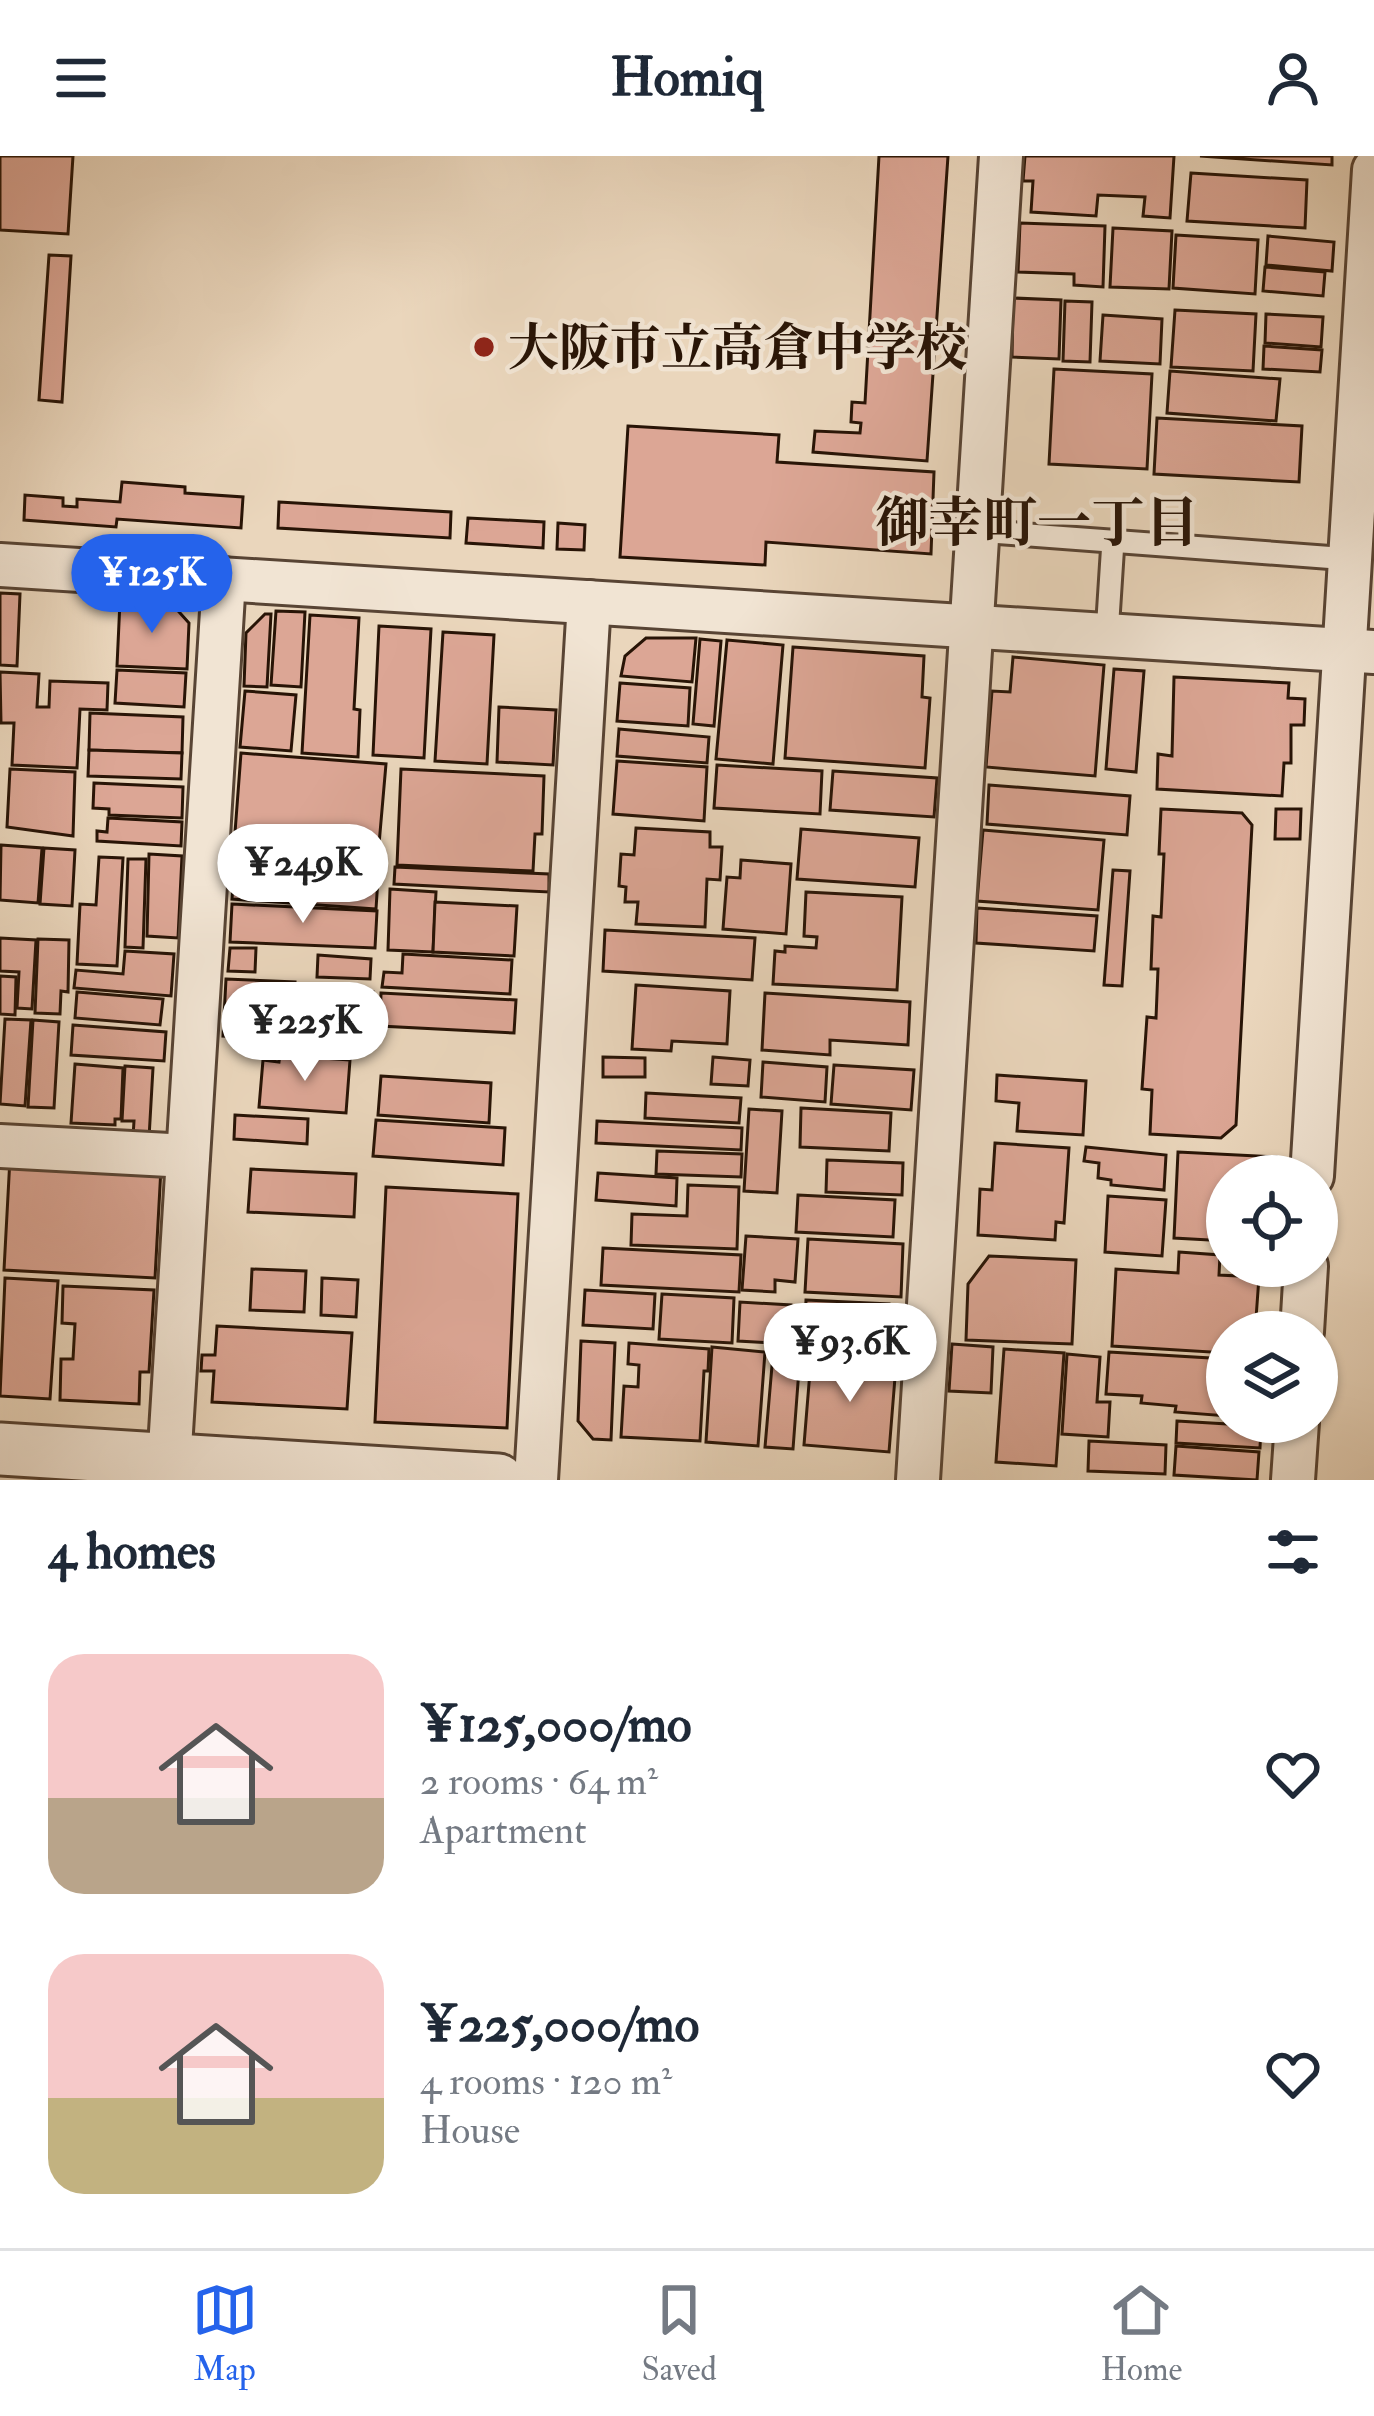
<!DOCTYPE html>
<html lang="en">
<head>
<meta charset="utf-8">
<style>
	body { margin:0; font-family:"IM FELL Double Pica","Noto Serif JP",serif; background:#f6f6f7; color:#1f2937; height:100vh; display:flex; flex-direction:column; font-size:45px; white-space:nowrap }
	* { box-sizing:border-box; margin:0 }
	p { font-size:39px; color:#747a83 }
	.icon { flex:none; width:66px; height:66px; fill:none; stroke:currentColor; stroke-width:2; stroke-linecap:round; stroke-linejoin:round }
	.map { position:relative; height:1324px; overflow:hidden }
	.panel { display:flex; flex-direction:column; background:#fff; flex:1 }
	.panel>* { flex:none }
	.buttons { position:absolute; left:1206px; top:999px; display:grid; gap:24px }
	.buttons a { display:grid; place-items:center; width:132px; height:132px; border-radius:50%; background:#fff; box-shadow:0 3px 9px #0004; font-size:60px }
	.price { position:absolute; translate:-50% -102px; padding:0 27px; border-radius:42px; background:#fff; color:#222; font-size:39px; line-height:78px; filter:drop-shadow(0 3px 6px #0008) }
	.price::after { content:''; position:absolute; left:50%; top:72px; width:36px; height:27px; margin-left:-18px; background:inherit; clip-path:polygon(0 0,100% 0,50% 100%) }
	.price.on { background:#2563eb; color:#fff }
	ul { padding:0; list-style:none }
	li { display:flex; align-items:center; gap:36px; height:300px; padding:0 48px }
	li span { display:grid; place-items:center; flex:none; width:336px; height:240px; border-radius:36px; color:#555 }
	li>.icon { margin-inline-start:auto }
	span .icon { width:144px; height:144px; fill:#fffc; stroke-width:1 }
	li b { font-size:51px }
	h2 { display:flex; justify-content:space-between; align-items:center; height:144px; padding:0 48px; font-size:51px }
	header { display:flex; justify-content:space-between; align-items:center; height:156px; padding:0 48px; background:#fff; font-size:54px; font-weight:700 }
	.tabs { display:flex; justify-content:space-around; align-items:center; height:168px; border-top:3px solid #e0e1e3; background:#fff; font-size:33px; color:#747a83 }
	.tabs a { display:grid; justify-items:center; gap:6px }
	.tabs .on { color:#2563eb }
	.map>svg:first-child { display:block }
	.building { fill:#dca695; stroke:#281406; stroke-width:3 }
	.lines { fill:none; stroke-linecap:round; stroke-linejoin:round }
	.service-casing { stroke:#584434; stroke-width:27 }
	.minor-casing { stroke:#584434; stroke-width:48 }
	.tertiary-casing { stroke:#584434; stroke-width:57 }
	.service { stroke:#f1e4d3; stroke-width:21 }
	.minor { stroke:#f1e4d3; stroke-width:42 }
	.tertiary { stroke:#f1e4d3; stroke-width:51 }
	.poi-dot { fill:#8f2418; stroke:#f1e4d3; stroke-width:4.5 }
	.labels { text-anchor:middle; stroke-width:9; stroke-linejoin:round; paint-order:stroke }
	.poi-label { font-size:51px; font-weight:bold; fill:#281406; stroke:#f1e4d3; text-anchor:start }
	.neighbourhood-label { font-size:54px; font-weight:bold; fill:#281406; stroke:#f1e4d3 }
</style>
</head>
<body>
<header><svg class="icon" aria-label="menu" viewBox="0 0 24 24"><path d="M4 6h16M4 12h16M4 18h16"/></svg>Homiq<svg class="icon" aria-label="person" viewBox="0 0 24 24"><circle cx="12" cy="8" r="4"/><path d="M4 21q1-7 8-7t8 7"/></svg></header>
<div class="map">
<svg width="1374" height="1324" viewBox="0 0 1374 1324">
	<rect width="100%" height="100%" fill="#ead6bc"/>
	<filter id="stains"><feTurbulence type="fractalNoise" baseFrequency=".00167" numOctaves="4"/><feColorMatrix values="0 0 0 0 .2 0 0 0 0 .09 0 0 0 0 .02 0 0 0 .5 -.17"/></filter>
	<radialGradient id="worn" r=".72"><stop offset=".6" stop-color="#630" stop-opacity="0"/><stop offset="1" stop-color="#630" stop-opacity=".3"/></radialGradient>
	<!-- building -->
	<g class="building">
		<path d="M 0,0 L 73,0 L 68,78 L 0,74 Z"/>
		<path d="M 879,0 L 948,0 L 927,305 L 813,296 L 815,275 L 860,277 L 861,267 L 851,266 L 852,246 L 865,247 Z"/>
		<path d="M 1025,0 L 1174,0 L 1170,62 L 1143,60 L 1145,41 L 1098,39 L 1096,60 L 1031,56 L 1033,25 L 1023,25 Z"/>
		<path d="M 1200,0 L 1332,0 L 1332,9 Z"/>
		<path d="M 1191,17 L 1307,24 L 1305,72 L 1187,65 Z"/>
		<path d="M 1020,67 L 1105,70 L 1103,131 L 1074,129 L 1074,118 L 1018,116 Z"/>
		<path d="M 1113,72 L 1172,75 L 1169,133 L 1110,131 Z"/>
		<path d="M 1176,79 L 1258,84 L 1255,138 L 1173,132 Z"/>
		<path d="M 1268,80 L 1334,86 L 1332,115 L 1266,109 Z"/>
		<path d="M 49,99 L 71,100 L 62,246 L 39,244 Z"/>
		<path d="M 1265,111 L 1325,116 L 1323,140 L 1263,135 Z"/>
		<path d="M 1013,142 L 1061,144 L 1059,203 L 1012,201 Z"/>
		<path d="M 1065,145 L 1092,146 L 1090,206 L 1063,205 Z"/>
		<path d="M 1175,154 L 1256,158 L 1253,215 L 1171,211 Z"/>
		<path d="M 1266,158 L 1323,161 L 1321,191 L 1265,187 Z"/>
		<path d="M 1103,159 L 1162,163 L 1160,208 L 1100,205 Z"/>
		<path d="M 1264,190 L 1322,194 L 1320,216 L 1263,213 Z"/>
		<path d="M 1054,213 L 1152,218 L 1147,313 L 1049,308 Z"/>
		<path d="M 1170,215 L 1280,223 L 1276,265 L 1167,257 Z"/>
		<path d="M 1157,262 L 1302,270 L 1299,326 L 1154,318 Z"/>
		<path d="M 628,270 L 779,279 L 777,306 L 934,316 L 931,398 L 766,386 L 765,409 L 620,401 Z"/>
		<path d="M 122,326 L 185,331 L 185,337 L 243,341 L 241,372 L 117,363 L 116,371 L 24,364 L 25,339 L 63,342 L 63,350 L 77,351 L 77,343 L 120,346 Z"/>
		<path d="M 279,346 L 451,356 L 450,382 L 278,372 Z"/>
		<path d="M 468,362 L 544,366 L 543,392 L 466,387 Z"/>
		<path d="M 558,367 L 585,369 L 584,394 L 557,393 Z"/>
		<path d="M 0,437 L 20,438 L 17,510 L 0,509 Z"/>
		<path d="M 120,445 L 171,447 L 189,467 L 187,513 L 117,510 Z"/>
		<path d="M 276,455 L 305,456 L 301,531 L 271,529 Z"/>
		<path d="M 265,458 L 271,458 L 267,531 L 244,530 L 246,477 Z"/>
		<path d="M 310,459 L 359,462 L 354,553 L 360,554 L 358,601 L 302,597 Z"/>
		<path d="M 379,470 L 431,473 L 424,602 L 373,599 Z"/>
		<path d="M 443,476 L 494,479 L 487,608 L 435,605 Z"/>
		<path d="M 646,482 L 696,482 L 692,526 L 621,520 L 625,500 Z"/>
		<path d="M 700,483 L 721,485 L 714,570 L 693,568 Z"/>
		<path d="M 727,484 L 783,489 L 773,608 L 716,603 Z"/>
		<path d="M 793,491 L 924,500 L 922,541 L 930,542 L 925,612 L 785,602 Z"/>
		<path d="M 1013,501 L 1104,509 L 1095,620 L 986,611 L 992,535 L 1010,536 Z"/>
		<path d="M 1114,513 L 1144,515 L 1136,616 L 1106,613 Z"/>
		<path d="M 117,514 L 186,517 L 184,551 L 115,547 Z"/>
		<path d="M 0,516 L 39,518 L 37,551 L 49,551 L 50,525 L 108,527 L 107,554 L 80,553 L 77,612 L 12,609 L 14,567 L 1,567 Z"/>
		<path d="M 1174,521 L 1289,527 L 1288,542 L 1305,543 L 1304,569 L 1291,569 L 1291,607 L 1284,607 L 1282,640 L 1157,633 L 1158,598 L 1172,600 Z"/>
		<path d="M 620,527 L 690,532 L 688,570 L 617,565 Z"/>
		<path d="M 245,535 L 296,539 L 291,595 L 240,591 Z"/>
		<path d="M 499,551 L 556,554 L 553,609 L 497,606 Z"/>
		<path d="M 90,557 L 183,561 L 182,597 L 89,594 Z"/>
		<path d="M 619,573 L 709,581 L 707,607 L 617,600 Z"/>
		<path d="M 89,594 L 182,597 L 181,623 L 88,620 Z"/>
		<path d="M 241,597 L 386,608 L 378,700 L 234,690 Z"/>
		<path d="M 617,605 L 707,611 L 704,665 L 613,658 Z"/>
		<path d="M 717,609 L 822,615 L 820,658 L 714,652 Z"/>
		<path d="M 10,613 L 75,616 L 73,680 L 7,671 Z"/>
		<path d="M 401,613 L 544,620 L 542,678 L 535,678 L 533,715 L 397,709 Z"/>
		<path d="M 833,615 L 937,622 L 934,661 L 830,654 Z"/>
		<path d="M 94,627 L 183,631 L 182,662 L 109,659 L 109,653 L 93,652 Z"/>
		<path d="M 989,629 L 1130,640 L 1127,679 L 987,668 Z"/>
		<path d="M 1161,653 L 1242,657 L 1252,669 L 1236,969 L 1221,982 L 1150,978 L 1152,934 L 1142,933 L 1147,861 L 1156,862 L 1158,813 L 1151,813 L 1153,760 L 1161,761 L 1164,698 L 1159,698 Z"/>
		<path d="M 1276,653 L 1301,653 L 1300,683 L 1275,683 Z"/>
		<path d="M 108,662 L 182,666 L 181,690 L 97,685 L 97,675 L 107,676 Z"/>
		<path d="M 636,672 L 710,676 L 710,691 L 722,691 L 720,724 L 707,723 L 705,771 L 636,768 L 638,746 L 625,746 L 626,731 L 619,730 L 621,698 L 634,699 Z"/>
		<path d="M 801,673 L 919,682 L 915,731 L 797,723 Z"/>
		<path d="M 983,674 L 1104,684 L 1098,754 L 977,745 Z"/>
		<path d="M 1,689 L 42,692 L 38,747 L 0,744 Z"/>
		<path d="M 44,692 L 75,694 L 72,750 L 40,748 Z"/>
		<path d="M 149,698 L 182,700 L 178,782 L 147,780 Z"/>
		<path d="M 99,701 L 123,702 L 117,810 L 77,808 L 80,748 L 96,749 Z"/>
		<path d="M 128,703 L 146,703 L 143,792 L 125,791 Z"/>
		<path d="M 235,703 L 314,708 L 313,718 L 378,722 L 376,753 L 232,743 Z"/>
		<path d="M 741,704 L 791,708 L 786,778 L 723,773 L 727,721 L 740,722 Z"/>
		<path d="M 395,711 L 549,718 L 549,736 L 394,728 Z"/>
		<path d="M 1113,714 L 1130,715 L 1122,830 L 1104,829 Z"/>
		<path d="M 390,733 L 436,736 L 433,796 L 388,794 Z"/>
		<path d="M 806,736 L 902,741 L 897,834 L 773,828 L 775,795 L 785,796 L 785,790 L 816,792 L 817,781 L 804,780 Z"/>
		<path d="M 435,746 L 517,750 L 514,800 L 433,796 Z"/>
		<path d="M 232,748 L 377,755 L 375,792 L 230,786 Z"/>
		<path d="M 977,752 L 1097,760 L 1094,795 L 976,787 Z"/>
		<path d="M 605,774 L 755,782 L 752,824 L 603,815 Z"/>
		<path d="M 0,782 L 36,784 L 32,853 L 17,852 L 19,816 L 0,815 Z"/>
		<path d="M 38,783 L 69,784 L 68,836 L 61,835 L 60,858 L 35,857 Z"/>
		<path d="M 230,792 L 256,792 L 255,816 L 228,815 Z"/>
		<path d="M 125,795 L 174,798 L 171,840 L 74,832 L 76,814 L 123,818 Z"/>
		<path d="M 403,798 L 512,804 L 510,838 L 382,831 L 384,816 L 402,817 Z"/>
		<path d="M 318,799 L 371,803 L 370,823 L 317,821 Z"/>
		<path d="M 0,820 L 16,821 L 15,859 L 0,858 Z"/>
		<path d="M 226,823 L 295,826 L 292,883 L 223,880 Z"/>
		<path d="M 636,829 L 730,835 L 727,888 L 672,885 L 671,895 L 632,893 Z"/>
		<path d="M 300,833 L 373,836 L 370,884 L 298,880 Z"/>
		<path d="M 77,836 L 163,843 L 160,869 L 75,862 Z"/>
		<path d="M 381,837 L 516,844 L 514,877 L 380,870 Z"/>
		<path d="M 765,837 L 910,846 L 908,889 L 830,884 L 830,899 L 762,894 Z"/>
		<path d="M 5,863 L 31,864 L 25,950 L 0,948 Z"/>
		<path d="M 33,864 L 59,866 L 54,952 L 28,951 Z"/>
		<path d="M 73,869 L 166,876 L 164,905 L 71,899 Z"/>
		<path d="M 280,899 L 350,904 L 346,957 L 259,951 L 263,904 L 279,906 Z"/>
		<path d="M 603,901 L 645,902 L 645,921 L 603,921 Z"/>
		<path d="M 713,901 L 750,904 L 748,930 L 711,928 Z"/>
		<path d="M 763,906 L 827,911 L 825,946 L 761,941 Z"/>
		<path d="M 75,908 L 123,912 L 121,963 L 115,963 L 115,969 L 71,967 Z"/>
		<path d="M 834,909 L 914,914 L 911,954 L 831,948 Z"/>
		<path d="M 125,910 L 153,912 L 149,982 L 133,981 L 134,965 L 122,965 Z"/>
		<path d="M 997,919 L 1086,925 L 1083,979 L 1017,975 L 1019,947 L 996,945 Z"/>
		<path d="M 381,920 L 491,927 L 489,967 L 378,959 Z"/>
		<path d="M 646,937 L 741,942 L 739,967 L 645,962 Z"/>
		<path d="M 801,952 L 891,957 L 889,995 L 800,991 Z"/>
		<path d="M 749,953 L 782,955 L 777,1037 L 744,1035 Z"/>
		<path d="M 235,959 L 308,963 L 307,988 L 234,983 Z"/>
		<path d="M 376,964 L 505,972 L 503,1009 L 373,1000 Z"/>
		<path d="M 597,965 L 742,972 L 741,994 L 596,987 Z"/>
		<path d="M 995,987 L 1069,992 L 1064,1067 L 1056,1066 L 1055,1084 L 978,1079 L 980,1033 L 992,1034 Z"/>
		<path d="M 1086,991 L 1166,999 L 1164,1034 L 1111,1029 L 1111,1024 L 1098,1022 L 1099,1007 L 1084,1005 Z"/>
		<path d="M 657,995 L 742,998 L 741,1021 L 656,1018 Z"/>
		<path d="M 1178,996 L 1276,1001 L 1275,1020 L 1227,1020 L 1227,1085 L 1174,1082 Z"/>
		<path d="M 10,1002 L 161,1012 L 155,1122 L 4,1114 Z"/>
		<path d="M 827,1004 L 903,1007 L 902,1039 L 826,1036 Z"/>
		<path d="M 251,1013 L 356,1018 L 354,1061 L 248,1056 Z"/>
		<path d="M 598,1017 L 677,1022 L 676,1050 L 596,1044 Z"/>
		<path d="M 688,1029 L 739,1031 L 737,1093 L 631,1089 L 632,1058 L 687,1060 Z"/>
		<path d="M 386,1031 L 518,1038 L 507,1272 L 375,1266 Z"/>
		<path d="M 798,1039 L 895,1044 L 893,1081 L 796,1076 Z"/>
		<path d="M 1108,1040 L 1166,1044 L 1162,1100 L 1105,1096 Z"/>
		<path d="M 746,1080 L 798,1083 L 795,1126 L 775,1124 L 775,1136 L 742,1134 Z"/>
		<path d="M 808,1083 L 903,1088 L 901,1141 L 805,1136 Z"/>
		<path d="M 603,1092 L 741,1099 L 739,1136 L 601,1129 Z"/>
		<path d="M 1179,1096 L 1220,1099 L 1219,1119 L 1259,1121 L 1255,1176 L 1227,1176 L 1227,1197 L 1112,1190 L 1116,1113 L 1178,1117 Z"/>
		<path d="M 989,1100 L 1076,1104 L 1072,1188 L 966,1184 L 968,1128 Z"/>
		<path d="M 252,1113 L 306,1115 L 304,1156 L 250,1154 Z"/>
		<path d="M 5,1122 L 58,1125 L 50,1243 L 0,1240 Z"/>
		<path d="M 322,1122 L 358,1124 L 356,1161 L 321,1159 Z"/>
		<path d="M 63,1130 L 154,1134 L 149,1216 L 140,1216 L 139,1248 L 60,1244 L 61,1203 L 73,1203 L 75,1168 L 62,1167 Z"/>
		<path d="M 585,1134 L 655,1138 L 653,1173 L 583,1169 Z"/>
		<path d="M 662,1138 L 734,1142 L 732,1187 L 659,1183 Z"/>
		<path d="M 806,1144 L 889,1148 L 888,1193 L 738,1185 L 740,1146 L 791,1149 L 790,1168 L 805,1169 Z"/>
		<path d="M 217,1170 L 352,1177 L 347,1253 L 212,1246 L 214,1215 L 201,1215 L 202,1199 L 215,1199 Z"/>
		<path d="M 581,1185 L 615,1187 L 611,1284 L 593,1283 L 578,1265 Z"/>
		<path d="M 629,1187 L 709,1193 L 708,1215 L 704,1215 L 700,1285 L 621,1281 L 624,1230 L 638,1231 L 639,1209 L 628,1208 Z"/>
		<path d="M 952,1188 L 993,1191 L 991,1237 L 949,1235 Z"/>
		<path d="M 712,1191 L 765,1196 L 758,1290 L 706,1286 Z"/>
		<path d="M 1004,1193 L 1064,1197 L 1056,1310 L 996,1306 Z"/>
		<path d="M 1109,1196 L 1227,1203 L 1227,1260 L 1175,1256 L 1176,1250 L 1141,1247 L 1142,1240 L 1106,1238 Z"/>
		<path d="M 773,1198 L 800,1200 L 793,1293 L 765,1291 Z"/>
		<path d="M 1067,1198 L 1100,1201 L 1097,1246 L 1110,1246 L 1108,1281 L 1062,1278 Z"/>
		<path d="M 811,1203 L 896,1209 L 889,1296 L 804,1289 Z"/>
		<path d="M 1177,1265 L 1261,1270 L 1260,1292 L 1176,1287 Z"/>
		<path d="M 1089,1285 L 1166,1289 L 1165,1318 L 1088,1315 Z"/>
		<path d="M 1176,1290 L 1259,1296 L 1257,1324 L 1174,1319 Z"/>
	</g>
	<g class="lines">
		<defs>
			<g id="service">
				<path d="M 977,375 L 1350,403"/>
				<path d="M 1107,478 L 1113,385"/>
			</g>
			<g id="minor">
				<path d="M 0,409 L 1374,496"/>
				<path d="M 0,990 L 188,1000"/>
				<path d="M 1312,1020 L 1374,14"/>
				<path d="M 1302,1176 L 1306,1110"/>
				<path d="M 168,1324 L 224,423"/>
				<path d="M 536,1324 L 589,446"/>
				<path d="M 918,1324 L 1001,0"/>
				<path d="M 1293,1324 L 1297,1266"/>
			</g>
			<path id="tertiary" d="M 0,1293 L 498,1324"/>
		</defs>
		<!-- service casing -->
		<use href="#service" class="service-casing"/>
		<!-- minor casing -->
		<use href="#minor" class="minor-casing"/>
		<!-- tertiary casing -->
		<use href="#tertiary" class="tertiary-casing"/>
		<!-- service -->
		<use href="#service" class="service"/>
		<!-- minor -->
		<use href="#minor" class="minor"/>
		<!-- tertiary -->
		<use href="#tertiary" class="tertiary"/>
	</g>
	<!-- markers -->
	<circle class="poi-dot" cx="484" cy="191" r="12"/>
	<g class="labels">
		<!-- poi labels -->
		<g class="poi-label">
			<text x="508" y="209">大阪市立高倉中学校</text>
		</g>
		<!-- neighbourhood labels -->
		<g class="neighbourhood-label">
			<text x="1037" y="385">御幸町一丁目</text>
		</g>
	</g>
	<rect width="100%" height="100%" filter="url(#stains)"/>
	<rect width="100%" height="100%" fill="url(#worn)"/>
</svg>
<div class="buttons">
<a><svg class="icon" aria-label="locate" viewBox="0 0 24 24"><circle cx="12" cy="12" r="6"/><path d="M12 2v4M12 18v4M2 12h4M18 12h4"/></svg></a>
<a><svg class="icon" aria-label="layers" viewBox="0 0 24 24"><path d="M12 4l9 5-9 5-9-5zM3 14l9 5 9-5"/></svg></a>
</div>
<b class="price on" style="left:152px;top:480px">¥125K</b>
<b class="price" style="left:303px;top:770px">¥249K</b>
<b class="price" style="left:305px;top:928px">¥225K</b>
<b class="price" style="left:850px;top:1249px">¥93.6K</b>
</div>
<section class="panel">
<h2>4 homes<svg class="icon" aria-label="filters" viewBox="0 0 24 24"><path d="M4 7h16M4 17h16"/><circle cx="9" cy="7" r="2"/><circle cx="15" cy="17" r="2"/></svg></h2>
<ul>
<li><span style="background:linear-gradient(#f6c9c9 60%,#b9a48a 0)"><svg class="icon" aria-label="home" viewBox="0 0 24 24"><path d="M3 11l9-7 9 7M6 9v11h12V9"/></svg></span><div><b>¥125,000/mo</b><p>2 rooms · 64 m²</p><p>Apartment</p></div><svg class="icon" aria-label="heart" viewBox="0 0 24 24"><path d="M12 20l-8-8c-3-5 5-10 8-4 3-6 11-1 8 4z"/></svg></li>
<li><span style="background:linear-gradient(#f6c9c9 60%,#c2b280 0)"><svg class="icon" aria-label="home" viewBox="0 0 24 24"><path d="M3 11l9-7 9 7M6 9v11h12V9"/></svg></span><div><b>¥225,000/mo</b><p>4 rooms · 120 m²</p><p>House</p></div><svg class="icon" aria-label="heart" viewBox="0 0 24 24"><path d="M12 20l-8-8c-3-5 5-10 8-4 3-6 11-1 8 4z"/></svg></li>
</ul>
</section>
<nav class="tabs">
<a class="on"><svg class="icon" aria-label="map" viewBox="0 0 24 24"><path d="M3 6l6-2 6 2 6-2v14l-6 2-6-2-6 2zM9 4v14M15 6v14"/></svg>Map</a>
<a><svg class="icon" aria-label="saved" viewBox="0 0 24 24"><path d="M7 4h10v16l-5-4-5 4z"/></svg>Saved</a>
<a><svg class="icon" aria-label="home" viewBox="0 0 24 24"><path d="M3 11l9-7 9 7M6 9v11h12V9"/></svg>Home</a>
</nav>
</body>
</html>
